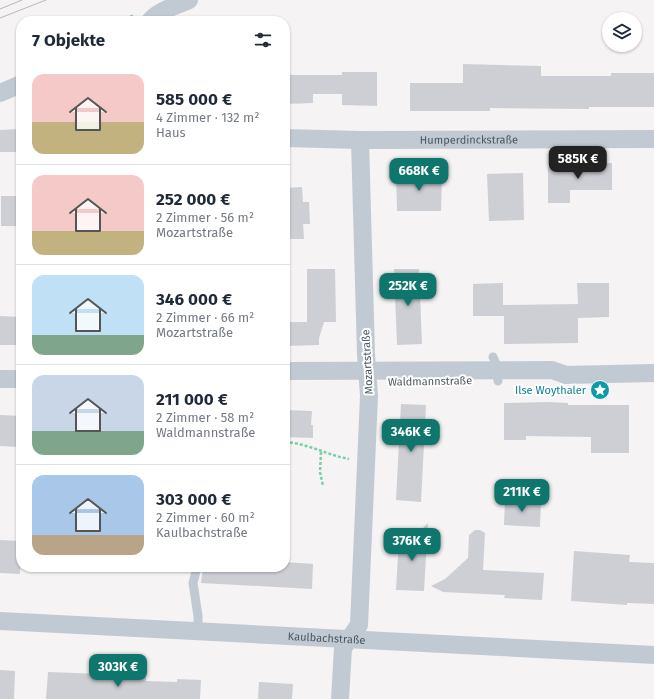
<!DOCTYPE html>
<html lang="de">
<head>
<meta charset="utf-8">
<style>
	body { margin:0; font-family:"Fira Sans",sans-serif; background:#f6f6f7; color:#1f2937; height:100vh; display:flex; flex-direction:column; font-size:15px; white-space:nowrap }
	* { box-sizing:border-box; margin:0 }
	p { font-size:13px; color:#747a83 }
	.icon { flex:none; width:22px; height:22px; fill:none; stroke:currentColor; stroke-width:2; stroke-linecap:round; stroke-linejoin:round }
	.map { position:relative; flex:1; overflow:hidden }
	.side { position:absolute; left:16px; top:16px; width:274px; height:556px; display:flex; flex-direction:column; background:#fff; border-radius:16px; box-shadow:0 1px 3px #0004 }
	.side>* { flex:none }
	.fabs { position:absolute; left:602px; top:12px; display:grid; gap:8px }
	.fabs a { display:grid; place-items:center; width:40px; height:40px; border-radius:50%; background:#fff; box-shadow:0 1px 3px #0004; font-size:20px }
	.price { position:absolute; translate:-50% -34px; padding:0 9px; border-radius:8px; background:#0f766e; color:#fff; font-size:13px; line-height:26px; filter:drop-shadow(0 1px 2px #0008) }
	.price::after { content:''; position:absolute; left:50%; top:24px; width:12px; height:9px; margin-left:-6px; background:inherit; clip-path:polygon(0 0,100% 0,50% 100%) }
	.price.active { background:#222; color:#fff }
	ul { padding:0; list-style:none }
	li { display:flex; align-items:center; gap:12px; height:100px; padding:0 16px }
	li+li { border-top:1px solid #e0e1e3 }
	li span { display:grid; place-items:center; flex:none; width:112px; height:80px; border-radius:12px; color:#555 }
	li>.icon { margin-inline-start:auto }
	span .icon { width:48px; height:48px; fill:#fffc; stroke-width:1 }
	li b { font-size:17px }
	h2 { display:flex; justify-content:space-between; align-items:center; height:48px; padding:0 16px; font-size:17px }
	.map>svg:first-child { display:block }
	.building { fill:#cdcfd5 }
	.lines { fill:none; stroke-linecap:round; stroke-linejoin:round }
	.path { stroke:#7ad0a6; stroke-width:2.5; stroke-dasharray:3 2; stroke-linecap:butt }
	.lane { stroke:#c1cad2; stroke-width:9 }
	.street { stroke:#c1cad2; stroke-width:18 }
	.tram { stroke:#b5b8bd; stroke-width:1 }
	.labels { text-anchor:middle; stroke-width:4; stroke-linejoin:round; paint-order:stroke }
	.street-label { font-size:11px; fill:#4a5661; stroke:#fff }
	.culture-label { font-size:11px; fill:#0d838f; stroke:#fff; text-anchor:end }
</style>
</head>
<body>
<div class="map">
<svg width="654" height="699" viewBox="0 0 654 699">
	<rect width="100%" height="100%" fill="#f5f3f3"/>
	<!-- building -->
	<g class="building">
		<path d="M 463,64 L 541,66 L 541,76 L 611,76 L 611,73 L 654,73 L 654,107 L 589,107 L 589,109 L 490,108 L 490,111 L 410,111 L 410,83 L 463,83 Z"/>
		<path d="M 342,72 L 377,72 L 377,106 L 342,105 L 342,94 L 313,94 L 313,103 L 285,104 L 285,75 L 342,75 Z"/>
		<path d="M 21,129 L 21,152 L 0,152 L 0,130 Z"/>
		<path d="M 583,163 L 612,163 L 612,190 L 570,190 L 570,203 L 548,203 L 548,167 L 583,167 Z"/>
		<path d="M 523,173 L 524,220 L 489,221 L 487,174 Z"/>
		<path d="M 396,174 L 442,174 L 441,211 L 397,211 Z"/>
		<path d="M 302,187 L 303,202 L 309,202 L 310,224 L 303,224 L 304,239 L 285,239 L 285,188 Z"/>
		<rect x="1" y="196" width="20" height="30"/>
		<path d="M 307,269 L 335,269 L 336,322 L 324,322 L 319,338 L 319,345 L 285,346 L 285,322 L 307,322 Z"/>
		<path d="M 394,269 L 419,269 L 422,344 L 397,345 Z"/>
		<path d="M 503,283 L 503,305 L 578,304 L 577,283 L 609,283 L 609,317 L 578,318 L 578,343 L 504,344 L 504,316 L 473,316 L 473,284 Z"/>
		<path d="M 0,316 L 21,317 L 21,345 L 0,345 Z"/>
		<path d="M 548,402 L 568,403 L 568,405 L 629,405 L 629,453 L 591,453 L 591,437 L 526,436 L 526,440 L 504,440 L 504,403 Z"/>
		<path d="M 401,404 L 426,405 L 421,502 L 396,500 Z"/>
		<path d="M 285,410 L 312,411 L 311,425 L 313,425 L 313,438 L 285,437 Z"/>
		<path d="M 0,415 L 21,416 L 19,447 L 0,446 Z"/>
		<path d="M 505,498 L 541,501 L 540,527 L 504,525 Z"/>
		<path d="M 428,523 L 424,591 L 396,590 L 399,538 L 413,538 Z"/>
		<path d="M 475,530 L 480,530 L 485,533 L 483,570 L 544,573 L 542,600 L 504,598 L 505,595 L 443,592 L 431,586 L 445,579 L 468,558 L 469,535 Z"/>
		<path d="M 0,540 L 21,541 L 20,574 L 0,573 Z"/>
		<path d="M 574,551 L 630,555 L 629,562 L 654,563 L 654,604 L 627,603 L 627,605 L 571,601 Z"/>
		<path d="M 285,562 L 313,564 L 312,589 L 201,583 L 203,567 L 285,567 Z"/>
		<path d="M 0,670 L 15,671 L 14,699 L 0,699 Z"/>
		<path d="M 48,672 L 101,674 L 101,678 L 131,680 L 131,676 L 146,677 L 146,681 L 177,682 L 177,679 L 201,680 L 200,699 L 46,699 Z"/>
		<path d="M 259,682 L 293,684 L 292,699 L 258,699 Z"/>
	</g>
	<g class="lines">
		<!-- path -->
		<g class="path">
			<path d="M 121,21 L 134,15"/>
			<path d="M 285,442 C 307,443 327,455 349,459"/>
			<path d="M 321,452 L 320,472 L 323,486"/>
		</g>
		<!-- lane -->
		<g class="lane">
			<path d="M 493,357 L 496,364 L 498,381"/>
			<path d="M 197,567 L 193,583 L 198,616 L 198,631"/>
		</g>
		<!-- street -->
		<g class="street">
			<path d="M 150,21 C 159,10 176,6 189,0"/>
			<path d="M 0,93 L 21,84"/>
			<path id="s1" d="M 285,138 L 360,140 L 654,139"/>
			<path d="M 285,371 L 552,370 L 566,375 L 654,373"/>
			<path d="M 0,379 L 21,379"/>
			<path id="s2" d="M 0,621 L 654,655"/>
			<path d="M 340,699 L 343,648 L 359,625 L 369,396 L 366,354 L 360,140"/>
		</g>
		<!-- tram -->
		<g class="tram">
			<path d="M 0,9 L 22,0"/>
			<path d="M 0,18 L 46,0"/>
		</g>
	</g>
	<!-- icons -->
	<defs>
		<symbol id="sight-disc" viewBox="-11 -11 22 22"><circle r="9.5" fill="#0f9aa8" stroke="#fff"/><path d="M0-6L1.8-2.2L6-1.7L2.9 1.2L3.7 5.4L0 3.3L-3.7 5.4L-2.9 1.2L-6-1.7L-1.8-2.2Z" fill="#fff"/></symbol>
	</defs>
	<g fill-rule="evenodd">
		<use href="#sight-disc" x="589" y="379" width="22" height="22"/>
	</g>
	<g class="labels">
		<!-- street labels -->
		<g class="street-label">
			<text dy="4" stroke="none"><textPath href="#s1" startOffset="184">Humperdinckstraße</textPath></text>
			<text transform="translate(367 362) rotate(-93)" y="4">Mozartstraße</text>
			<text transform="translate(430 381) rotate(-1)" y="4">Waldmannstraße</text>
			<text dy="4" stroke="none"><textPath href="#s2" startOffset="327">Kaulbachstraße</textPath></text>
		</g>
		<!-- culture labels -->
		<g class="culture-label">
			<text x="586" y="394">Ilse Woythaler</text>
		</g>
	</g>
</svg>
<div class="fabs">
<a><svg class="icon" aria-label="layers" viewBox="0 0 24 24"><path d="M12 4l9 5-9 5-9-5zM3 14l9 5 9-5"/></svg></a>
</div>
<b class="price active" style="left:578px;top:180px">585K €</b>
<b class="price" style="left:419px;top:192px">668K €</b>
<b class="price" style="left:408px;top:307px">252K €</b>
<b class="price" style="left:411px;top:453px">346K €</b>
<b class="price" style="left:522px;top:513px">211K €</b>
<b class="price" style="left:412px;top:562px">376K €</b>
<b class="price" style="left:118px;top:688px">303K €</b>
<section class="side">
<h2>7 Objekte<svg class="icon" aria-label="filters" viewBox="0 0 24 24"><path d="M4 7h16M4 17h16"/><circle cx="9" cy="7" r="2"/><circle cx="15" cy="17" r="2"/></svg></h2>
<ul>
<li><span style="background:linear-gradient(#f6c9c9 60%,#c2b280 0)"><svg class="icon" aria-label="home" viewBox="0 0 24 24"><path d="M3 11l9-7 9 7M6 9v11h12V9"/></svg></span><div><b>585 000 €</b><p>4 Zimmer · 132 m²</p><p>Haus</p></div></li>
<li><span style="background:linear-gradient(#f6c9c9 70%,#c2b280 0)"><svg class="icon" aria-label="home" viewBox="0 0 24 24"><path d="M3 11l9-7 9 7M6 9v11h12V9"/></svg></span><div><b>252 000 €</b><p>2 Zimmer · 56 m²</p><p>Mozartstraße</p></div></li>
<li><span style="background:linear-gradient(#bfe0f5 75%,#7fa58c 0)"><svg class="icon" aria-label="home" viewBox="0 0 24 24"><path d="M3 11l9-7 9 7M6 9v11h12V9"/></svg></span><div><b>346 000 €</b><p>2 Zimmer · 66 m²</p><p>Mozartstraße</p></div></li>
<li><span style="background:linear-gradient(#c9d6e8 70%,#7fa58c 0)"><svg class="icon" aria-label="home" viewBox="0 0 24 24"><path d="M3 11l9-7 9 7M6 9v11h12V9"/></svg></span><div><b>211 000 €</b><p>2 Zimmer · 58 m²</p><p>Waldmannstraße</p></div></li>
<li><span style="background:linear-gradient(#a9c7e8 75%,#b9a48a 0)"><svg class="icon" aria-label="home" viewBox="0 0 24 24"><path d="M3 11l9-7 9 7M6 9v11h12V9"/></svg></span><div><b>303 000 €</b><p>2 Zimmer · 60 m²</p><p>Kaulbachstraße</p></div></li>
</ul>
</section>
</div>
</body>
</html>
